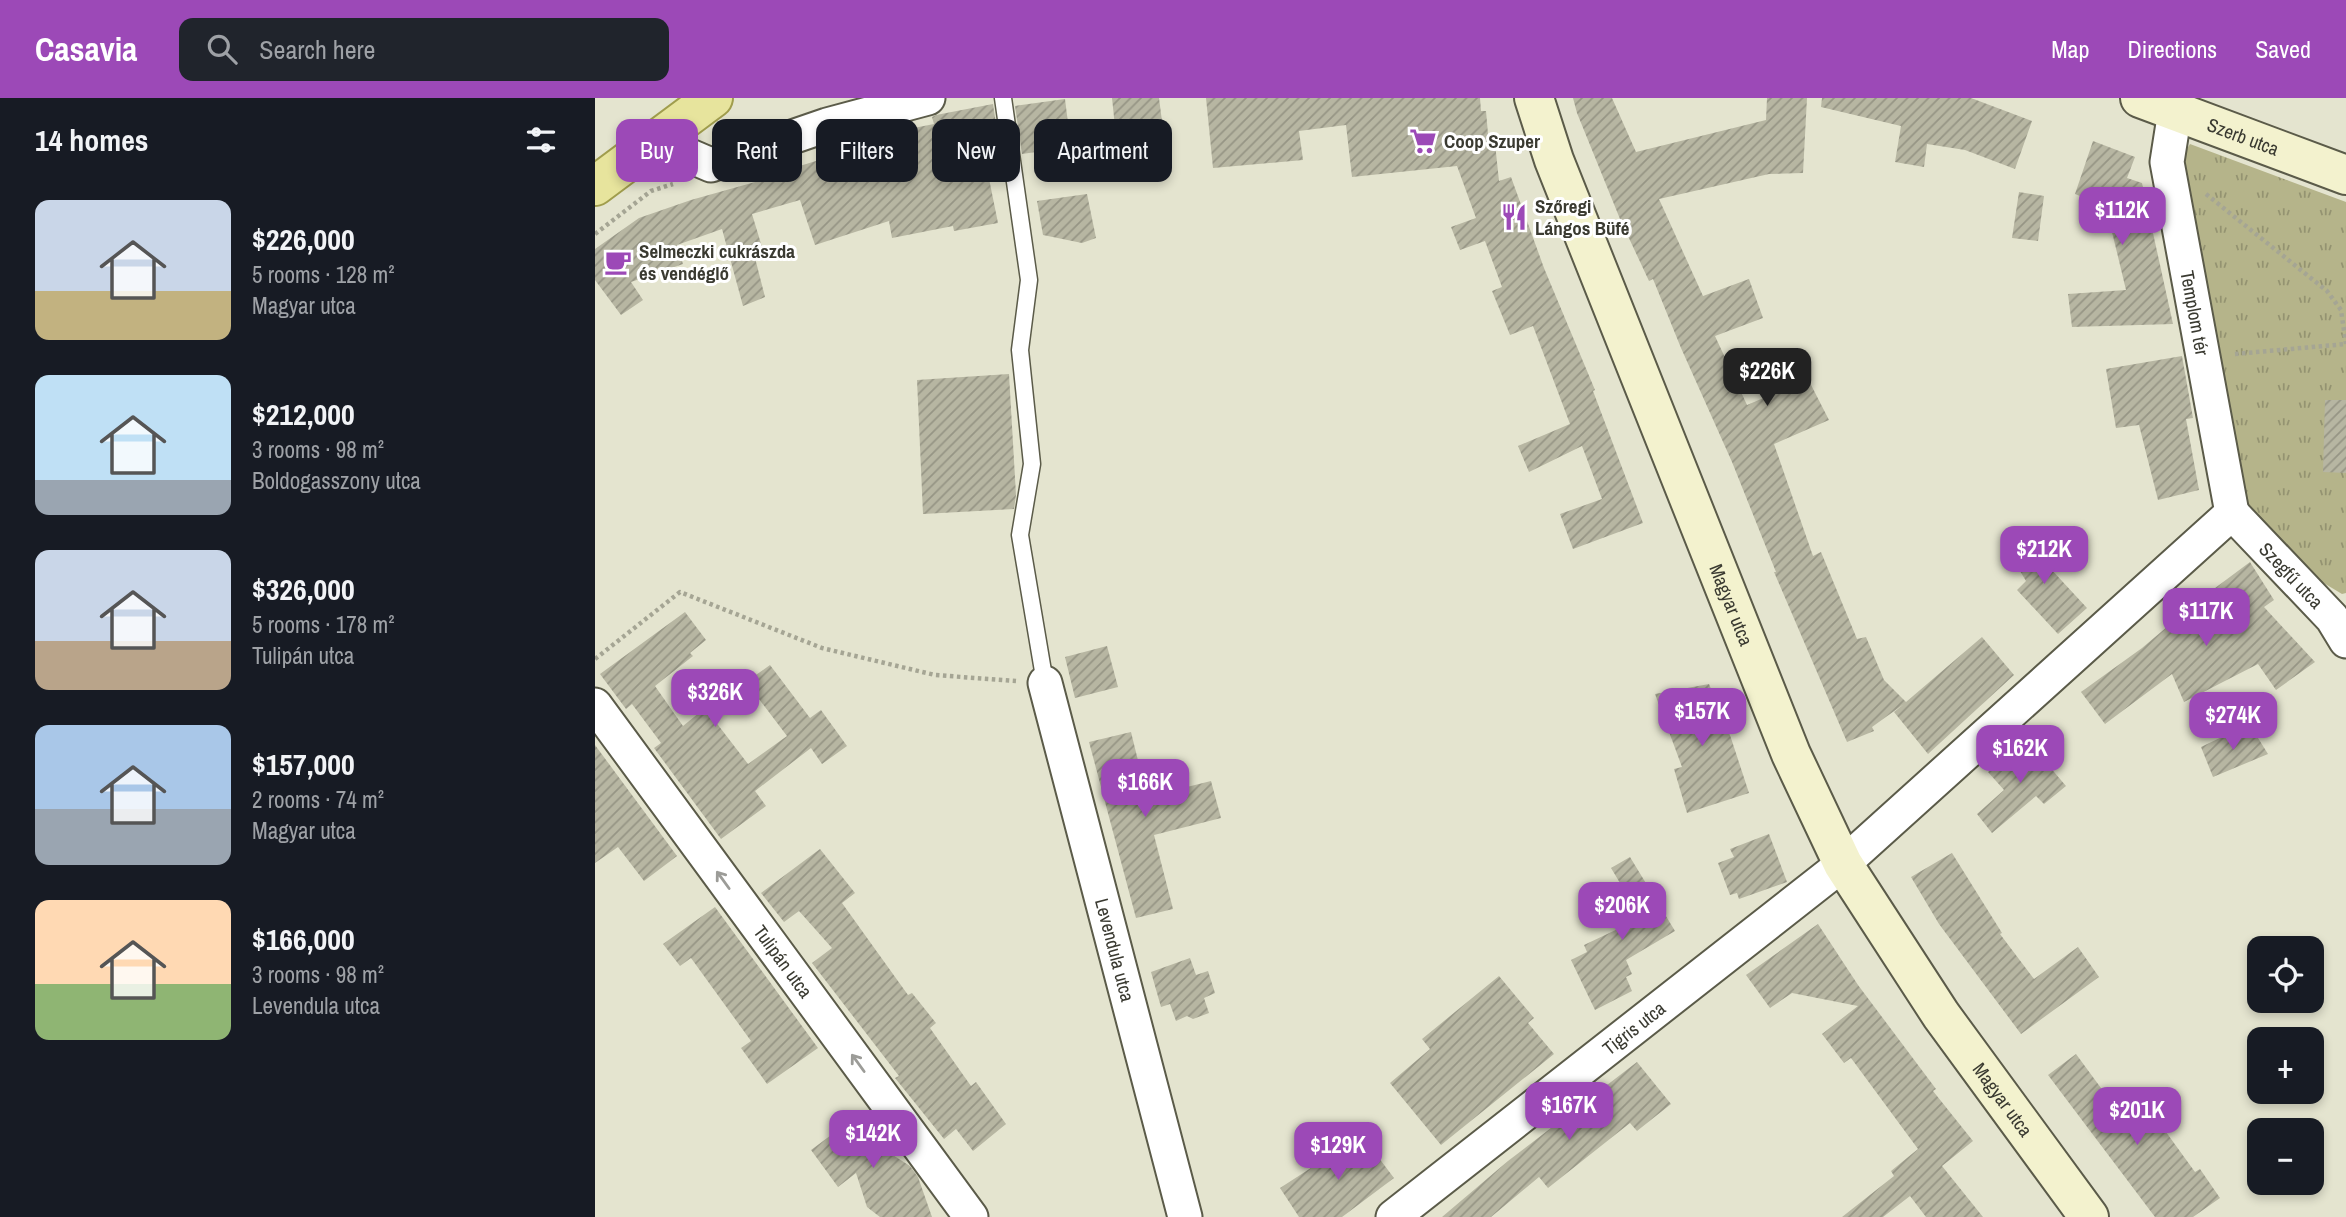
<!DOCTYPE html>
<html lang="en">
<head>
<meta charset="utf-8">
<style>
	body { margin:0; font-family:"Archivo Narrow",sans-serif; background:#20242c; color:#f1f3f6; height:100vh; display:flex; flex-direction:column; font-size:26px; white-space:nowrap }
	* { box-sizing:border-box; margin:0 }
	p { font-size:23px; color:#9ea1a6 }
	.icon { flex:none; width:38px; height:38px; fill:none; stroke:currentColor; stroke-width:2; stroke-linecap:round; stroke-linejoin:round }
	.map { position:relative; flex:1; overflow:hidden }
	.drawer { display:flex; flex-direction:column; background:#171b24; width:595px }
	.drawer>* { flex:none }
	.top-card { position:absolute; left:21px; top:21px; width:665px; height:63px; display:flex; gap:14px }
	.buttons { position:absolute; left:1652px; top:838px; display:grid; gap:14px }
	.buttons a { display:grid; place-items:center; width:77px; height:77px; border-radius:14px; background:#171b24; box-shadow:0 4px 10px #0003; font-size:35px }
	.price { position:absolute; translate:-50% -60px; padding:0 16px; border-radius:14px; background:#9c49b7; color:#fff; font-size:23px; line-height:46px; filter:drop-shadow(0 2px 4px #0008) }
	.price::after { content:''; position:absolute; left:50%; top:42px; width:21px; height:16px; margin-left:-10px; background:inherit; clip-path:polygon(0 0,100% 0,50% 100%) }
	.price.selected { background:#222; color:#fff }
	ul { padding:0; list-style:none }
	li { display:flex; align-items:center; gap:21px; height:175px; padding:0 35px }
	li span { display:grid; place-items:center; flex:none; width:196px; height:140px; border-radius:14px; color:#555 }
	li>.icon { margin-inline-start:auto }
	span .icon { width:84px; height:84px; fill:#fffc; stroke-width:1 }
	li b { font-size:30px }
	h2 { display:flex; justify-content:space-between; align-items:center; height:84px; padding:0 35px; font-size:30px }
	.pill { padding:0 24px; border-radius:14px; background:#171b24; box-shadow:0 4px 10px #0003; font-size:24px; line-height:63px }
	.pill.selected { background:#9c49b7; color:#fff }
	header { display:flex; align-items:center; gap:42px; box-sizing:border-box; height:98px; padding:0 35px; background:#9c49b7; color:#fff }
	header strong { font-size:33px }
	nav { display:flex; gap:38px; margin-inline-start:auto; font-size:24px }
	.search { width:490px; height:63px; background:#20242c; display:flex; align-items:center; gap:18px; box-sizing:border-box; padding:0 24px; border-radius:14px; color:#9ea1a6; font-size:26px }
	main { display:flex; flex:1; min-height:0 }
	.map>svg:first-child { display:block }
	.grass { fill:url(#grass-tufts) }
	.building { fill:url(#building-hatch) }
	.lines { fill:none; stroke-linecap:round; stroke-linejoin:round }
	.lane-casing { stroke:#5b5b49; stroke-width:19 }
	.street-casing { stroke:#5b5b49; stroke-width:37 }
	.secondary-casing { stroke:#5b5b49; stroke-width:42 }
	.primary-casing { stroke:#a09d4d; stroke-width:42 }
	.path { stroke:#a5a594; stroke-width:4.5; stroke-dasharray:3.5 3.5; stroke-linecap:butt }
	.lane { stroke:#fff; stroke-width:16 }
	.street { stroke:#fff; stroke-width:33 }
	.secondary { stroke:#f3f2ce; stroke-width:38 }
	.primary { stroke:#e7e49d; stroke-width:38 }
	.oneway { stroke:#9c9c98 }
	.labels { text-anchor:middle; stroke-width:6; stroke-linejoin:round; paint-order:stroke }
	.street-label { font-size:19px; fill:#3a3a31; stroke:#fff }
	.poi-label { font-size:19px; font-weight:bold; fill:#3a3a31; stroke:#fff; text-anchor:start }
</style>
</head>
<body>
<header>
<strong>Casavia</strong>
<div class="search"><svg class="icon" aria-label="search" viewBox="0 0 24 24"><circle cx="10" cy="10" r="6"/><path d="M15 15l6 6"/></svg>Search here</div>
<nav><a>Map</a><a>Directions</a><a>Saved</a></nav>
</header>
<main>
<section class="drawer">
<h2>14 homes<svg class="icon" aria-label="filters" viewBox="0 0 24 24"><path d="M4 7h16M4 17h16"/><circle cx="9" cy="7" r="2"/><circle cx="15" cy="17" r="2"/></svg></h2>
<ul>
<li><span style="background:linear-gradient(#c9d6e8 65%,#c2b280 0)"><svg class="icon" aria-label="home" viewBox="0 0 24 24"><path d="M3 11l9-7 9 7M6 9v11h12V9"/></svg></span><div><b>$226,000</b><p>5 rooms · 128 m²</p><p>Magyar utca</p></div></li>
<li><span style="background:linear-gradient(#bfe0f5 75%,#9aa5b1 0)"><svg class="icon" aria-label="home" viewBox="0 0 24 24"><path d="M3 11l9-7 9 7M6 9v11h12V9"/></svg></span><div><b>$212,000</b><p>3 rooms · 98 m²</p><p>Boldogasszony utca</p></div></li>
<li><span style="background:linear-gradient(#c9d6e8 65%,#b9a48a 0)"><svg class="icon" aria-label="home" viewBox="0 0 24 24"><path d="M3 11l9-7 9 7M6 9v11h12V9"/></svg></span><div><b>$326,000</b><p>5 rooms · 178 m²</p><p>Tulipán utca</p></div></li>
<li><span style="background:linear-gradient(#a9c7e8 60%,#9aa5b1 0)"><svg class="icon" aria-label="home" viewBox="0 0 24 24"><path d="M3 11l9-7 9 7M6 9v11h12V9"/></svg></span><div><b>$157,000</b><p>2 rooms · 74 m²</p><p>Magyar utca</p></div></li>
<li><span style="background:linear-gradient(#ffd9b3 60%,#8fb573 0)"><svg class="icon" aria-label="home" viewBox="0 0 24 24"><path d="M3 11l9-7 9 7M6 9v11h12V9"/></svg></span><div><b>$166,000</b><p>3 rooms · 98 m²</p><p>Levendula utca</p></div></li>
</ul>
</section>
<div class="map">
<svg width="1751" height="1119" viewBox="0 0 1751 1119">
	<defs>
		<pattern id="grass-tufts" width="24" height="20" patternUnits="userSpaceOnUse" patternTransform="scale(1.75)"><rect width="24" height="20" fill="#b5b48a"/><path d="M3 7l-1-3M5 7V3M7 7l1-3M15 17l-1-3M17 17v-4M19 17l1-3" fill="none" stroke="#949371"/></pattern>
		<pattern id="building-hatch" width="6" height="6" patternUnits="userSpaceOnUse" patternTransform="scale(1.75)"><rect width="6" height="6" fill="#b7b6a2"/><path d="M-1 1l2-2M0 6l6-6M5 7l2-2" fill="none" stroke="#969585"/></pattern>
	</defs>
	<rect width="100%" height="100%" fill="#e4e4cf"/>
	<!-- grass -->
	<path class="grass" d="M 1595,46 L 1751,104 L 1751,495 L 1747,496 L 1702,469 L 1657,424 L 1643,394 L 1582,67 Z"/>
	<!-- building -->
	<g class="building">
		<path d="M 517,0 L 564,0 L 568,31 L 560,32 L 564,62 L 524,67 Z"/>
		<path d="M 611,0 L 885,0 L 886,13 L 891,13 L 893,36 L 899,36 L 904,83 L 916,79 L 949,170 L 1000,292 L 998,293 L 1048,425 L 978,451 L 965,416 L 1007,401 L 987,348 L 934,374 L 923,348 L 975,326 L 938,228 L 915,237 L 897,193 L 907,189 L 890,143 L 865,152 L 856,129 L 881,120 L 862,68 L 757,79 L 751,27 L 704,33 L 708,62 L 618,70 Z"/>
		<path d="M 978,0 L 1017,0 L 1041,54 L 1171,22 L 1172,0 L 1212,0 L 1208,75 L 1174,76 L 1064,101 L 1108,198 L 1154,181 L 1168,220 L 1120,238 L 1152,307 L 1213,281 L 1234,322 L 1179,346 L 1218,458 L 1226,454 L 1262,541 L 1271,539 L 1289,582 L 1311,604 L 1387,539 L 1419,577 L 1333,656 L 1299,614 L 1309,606 L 1277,629 L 1279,633 L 1252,644 L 1179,474 L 1181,474 L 1137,364 L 1086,250 L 1058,181 L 1054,183 L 1025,121 L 982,15 Z"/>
		<path d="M 1227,0 L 1376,0 L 1437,23 L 1420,71 L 1370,52 L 1332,46 L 1329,69 L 1300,64 L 1306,28 L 1226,9 Z"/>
		<path d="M 470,1 L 476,49 L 427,56 L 420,8 Z"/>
		<path d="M 398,6 L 406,59 L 390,61 L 403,125 L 359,133 L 358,128 L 297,140 L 294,123 L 220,147 L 205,102 L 157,116 L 167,149 L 158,152 L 170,199 L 148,208 L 127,131 L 82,147 L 88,166 L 36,184 L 48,202 L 26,217 L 0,182 L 0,151 L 44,120 L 96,102 L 196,74 L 195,71 L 279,45 L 278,38 L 339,26 L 337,19 L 341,17 Z"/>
		<path d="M 1498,43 L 1540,59 L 1532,80 L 1547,85 L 1578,226 L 1477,229 L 1473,196 L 1531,192 L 1518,138 L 1508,107 L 1480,96 Z"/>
		<path d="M 1424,94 L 1449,98 L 1443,143 L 1417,140 Z"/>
		<path d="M 492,96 L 501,140 L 487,145 L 448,137 L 442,103 Z"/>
		<path d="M 1587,258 L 1598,320 L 1591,321 L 1604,392 L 1563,402 L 1544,327 L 1521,330 L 1511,271 Z"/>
		<path d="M 414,276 L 421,397 L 419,411 L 328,416 L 322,282 Z"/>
		<path d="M 1730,302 L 1751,302 L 1751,375 L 1728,374 Z"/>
		<path d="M 1428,434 L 1442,456 L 1492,510 L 1463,536 L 1422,492 L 1431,483 L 1409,446 Z"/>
		<path d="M 1655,464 L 1679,502 L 1669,509 L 1720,564 L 1681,592 L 1663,566 L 1589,604 L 1577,576 L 1510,626 L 1486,594 L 1547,550 L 1604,502 Z"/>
		<path d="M 90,514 L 111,542 L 95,555 L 98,558 L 60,588 L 88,628 L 110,610 L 153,666 L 192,638 L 151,584 L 175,567 L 215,620 L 226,612 L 252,648 L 227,666 L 216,650 L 160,693 L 171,708 L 126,741 L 59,650 L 66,645 L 37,606 L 31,611 L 5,576 Z"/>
		<path d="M 512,548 L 523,589 L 480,600 L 470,559 Z"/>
		<path d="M 1114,586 L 1136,640 L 1154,695 L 1092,715 L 1079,671 L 1087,669 L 1060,596 Z"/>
		<path d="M 1658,632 L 1673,656 L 1618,679 L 1606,649 L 1633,636 L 1635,642 Z"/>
		<path d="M 536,634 L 552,699 L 616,683 L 626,720 L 559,737 L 578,811 L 541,820 L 494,644 Z"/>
		<path d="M 1431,641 L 1471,688 L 1449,706 L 1441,698 L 1397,735 L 1382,716 L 1409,692 L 1393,674 Z"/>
		<path d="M 0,647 L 82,758 L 49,783 L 23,749 L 0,765 Z"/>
		<path d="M 1174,736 L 1192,784 L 1144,801 L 1142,795 L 1135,797 L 1123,765 L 1139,759 L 1135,751 Z"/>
		<path d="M 225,751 L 260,795 L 247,805 L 313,897 L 317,895 L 341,925 L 335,930 L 376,988 L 381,984 L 411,1026 L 378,1053 L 361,1031 L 349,1041 L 300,980 L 304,978 L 217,865 L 237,850 L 204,813 L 189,824 L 166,795 Z"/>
		<path d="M 1357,755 L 1407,835 L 1405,836 L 1439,881 L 1483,849 L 1504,879 L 1426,936 L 1344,826 L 1316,779 Z"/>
		<path d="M 1035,759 L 1080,833 L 1031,862 L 1037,876 L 1031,879 L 1037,893 L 1000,912 L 976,862 L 992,854 L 989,847 L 1046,820 L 1016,770 Z"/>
		<path d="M 120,809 L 223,950 L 172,986 L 146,950 L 156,943 L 96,860 L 85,868 L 68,846 Z"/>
		<path d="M 1223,826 L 1263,887 L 1341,991 L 1338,993 L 1378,1043 L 1347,1068 L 1388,1119 L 1331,1119 L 1315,1098 L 1288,1119 L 1247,1119 L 1299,1078 L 1296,1073 L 1323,1051 L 1256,960 L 1249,965 L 1227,936 L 1263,908 L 1197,895 L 1175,910 L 1151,877 Z"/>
		<path d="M 595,860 L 601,877 L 613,873 L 620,895 L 609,900 L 614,915 L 598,921 L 592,918 L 581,923 L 575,906 L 566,909 L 556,874 Z"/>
		<path d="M 904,878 L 939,920 L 933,925 L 959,956 L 846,1047 L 795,985 L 835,951 L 827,941 Z"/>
		<path d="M 1481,956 L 1528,1020 L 1550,1005 L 1600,1074 L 1605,1071 L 1625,1100 L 1598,1119 L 1560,1119 L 1453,977 Z"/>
		<path d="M 1042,964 L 1076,1006 L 1042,1033 L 1035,1025 L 953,1090 L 944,1079 L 896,1119 L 847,1119 L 913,1063 Z"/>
		<path d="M 270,1012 L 291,1041 L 282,1047 L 315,1068 L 323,1079 L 337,1119 L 285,1119 L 272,1109 L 261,1075 L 243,1089 L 216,1052 Z"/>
		<path d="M 765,1035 L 799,1080 L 747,1119 L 704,1119 L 685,1090 L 719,1068 L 720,1069 Z"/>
	</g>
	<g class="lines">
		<defs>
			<path id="lane" d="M 408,0 L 434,182 L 425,252 L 437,366 L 425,437 L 450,585"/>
			<g id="street">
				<path id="s1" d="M 1580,13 L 1572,64 L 1637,415"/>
				<path d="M 60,43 L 116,67 L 232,27 L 333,0"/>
				<path id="s2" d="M 1637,415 L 1737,520 L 1751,543"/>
				<path id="s3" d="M 450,585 L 590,1119"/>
				<path id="s4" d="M 0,607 L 376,1119"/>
				<path id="s5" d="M 798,1119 L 1248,766 L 1637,415"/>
			</g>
			<g id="secondary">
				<path id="s6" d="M 939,0 L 959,62 L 1196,656 L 1248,766 L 1346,917 L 1494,1119"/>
				<path id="s7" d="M 1545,0 L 1751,77"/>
			</g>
			<path id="primary" d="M 0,88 L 118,0"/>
		</defs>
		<!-- lane casing -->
		<use href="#lane" class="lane-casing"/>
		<!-- street casing -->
		<use href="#street" class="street-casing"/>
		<!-- secondary casing -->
		<use href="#secondary" class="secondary-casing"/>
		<!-- primary casing -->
		<use href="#primary" class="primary-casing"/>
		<!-- path -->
		<g class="path">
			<path d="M 1611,96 L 1732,193 L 1746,212 L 1751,246"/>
			<path d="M 0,136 L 56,93 L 78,86"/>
			<path d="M 1640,256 L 1751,246"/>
			<path d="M 0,561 L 85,494 L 227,550 L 340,577 L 421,583"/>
		</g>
		<!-- lane -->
		<use href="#lane" class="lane"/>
		<!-- street -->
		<use href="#street" class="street"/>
		<!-- secondary -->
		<use href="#secondary" class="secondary"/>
		<!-- primary -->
		<use href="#primary" class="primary"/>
	</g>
	<!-- one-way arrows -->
	<defs><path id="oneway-shaft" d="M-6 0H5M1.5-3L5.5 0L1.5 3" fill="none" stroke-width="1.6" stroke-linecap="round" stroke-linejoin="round" transform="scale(1.75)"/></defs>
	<g class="oneway">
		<use href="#oneway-shaft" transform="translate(128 782) rotate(-126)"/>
		<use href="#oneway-shaft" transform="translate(263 965) rotate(-126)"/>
	</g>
	<!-- icons -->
	<defs>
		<symbol id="supermarket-bare" viewBox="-9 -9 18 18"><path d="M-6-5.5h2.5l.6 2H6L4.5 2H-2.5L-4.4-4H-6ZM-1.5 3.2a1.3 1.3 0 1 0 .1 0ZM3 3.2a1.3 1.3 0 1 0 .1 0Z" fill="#9c49b7" stroke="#fff" stroke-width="2.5" paint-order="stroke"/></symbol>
		<symbol id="restaurant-bare" viewBox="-9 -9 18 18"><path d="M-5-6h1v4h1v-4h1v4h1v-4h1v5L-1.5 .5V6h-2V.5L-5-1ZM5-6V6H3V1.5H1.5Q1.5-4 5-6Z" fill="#9c49b7" stroke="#fff" stroke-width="2.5" paint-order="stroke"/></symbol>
		<symbol id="cafe-bare" viewBox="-9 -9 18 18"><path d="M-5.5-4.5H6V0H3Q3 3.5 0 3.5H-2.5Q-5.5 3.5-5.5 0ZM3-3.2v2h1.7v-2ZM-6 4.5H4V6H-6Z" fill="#9c49b7" stroke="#fff" stroke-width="2.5" paint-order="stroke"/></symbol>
	</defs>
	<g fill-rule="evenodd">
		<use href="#supermarket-bare" x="809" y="24" width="38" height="38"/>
		<use href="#restaurant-bare" x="900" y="100" width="38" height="38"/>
		<use href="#cafe-bare" x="4" y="145" width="38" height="38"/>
	</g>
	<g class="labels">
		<!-- street labels -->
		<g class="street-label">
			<text dy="7" stroke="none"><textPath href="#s7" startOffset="110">Szerb utca</textPath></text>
			<text dy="7" stroke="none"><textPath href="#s1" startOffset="205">Templom tér</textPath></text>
			<text dy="7" stroke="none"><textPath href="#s2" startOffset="86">Szegfű utca</textPath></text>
			<text dy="7" stroke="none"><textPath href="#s6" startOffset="544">Magyar utca</textPath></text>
			<text dy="7" stroke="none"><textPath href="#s3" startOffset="276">Levendula utca</textPath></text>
			<text dy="7" stroke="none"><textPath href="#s4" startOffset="318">Tulipán utca</textPath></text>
			<text dy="7" stroke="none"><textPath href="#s5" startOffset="306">Tigris utca</textPath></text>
			<text dy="7" stroke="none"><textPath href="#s6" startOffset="1111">Magyar utca</textPath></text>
		</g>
		<!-- poi labels -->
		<g class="poi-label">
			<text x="849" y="50">Coop Szuper</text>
			<text x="940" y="115">Szőregi<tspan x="940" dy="22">Lángos Büfé</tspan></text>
			<text x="44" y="160">Selmeczki cukrászda<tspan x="44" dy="22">és vendéglő</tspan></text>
		</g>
	</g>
</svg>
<div class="buttons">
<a><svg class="icon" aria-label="locate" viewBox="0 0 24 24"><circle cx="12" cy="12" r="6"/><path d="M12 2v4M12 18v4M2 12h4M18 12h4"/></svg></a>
<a>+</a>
<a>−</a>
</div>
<b class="price" style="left:1527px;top:149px">$112K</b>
<b class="price selected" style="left:1172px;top:310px">$226K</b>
<b class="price" style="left:1449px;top:488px">$212K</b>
<b class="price" style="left:1611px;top:550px">$117K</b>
<b class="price" style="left:120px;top:631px">$326K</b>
<b class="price" style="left:1107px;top:650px">$157K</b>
<b class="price" style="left:1638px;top:654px">$274K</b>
<b class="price" style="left:1425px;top:687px">$162K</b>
<b class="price" style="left:550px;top:721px">$166K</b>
<b class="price" style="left:1027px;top:844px">$206K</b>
<b class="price" style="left:974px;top:1044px">$167K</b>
<b class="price" style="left:1542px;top:1049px">$201K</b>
<b class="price" style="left:278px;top:1072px">$142K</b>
<b class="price" style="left:743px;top:1084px">$129K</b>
<div class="top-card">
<a class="pill selected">Buy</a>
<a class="pill">Rent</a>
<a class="pill">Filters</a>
<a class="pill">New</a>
<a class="pill">Apartment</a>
</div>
</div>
</main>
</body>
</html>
